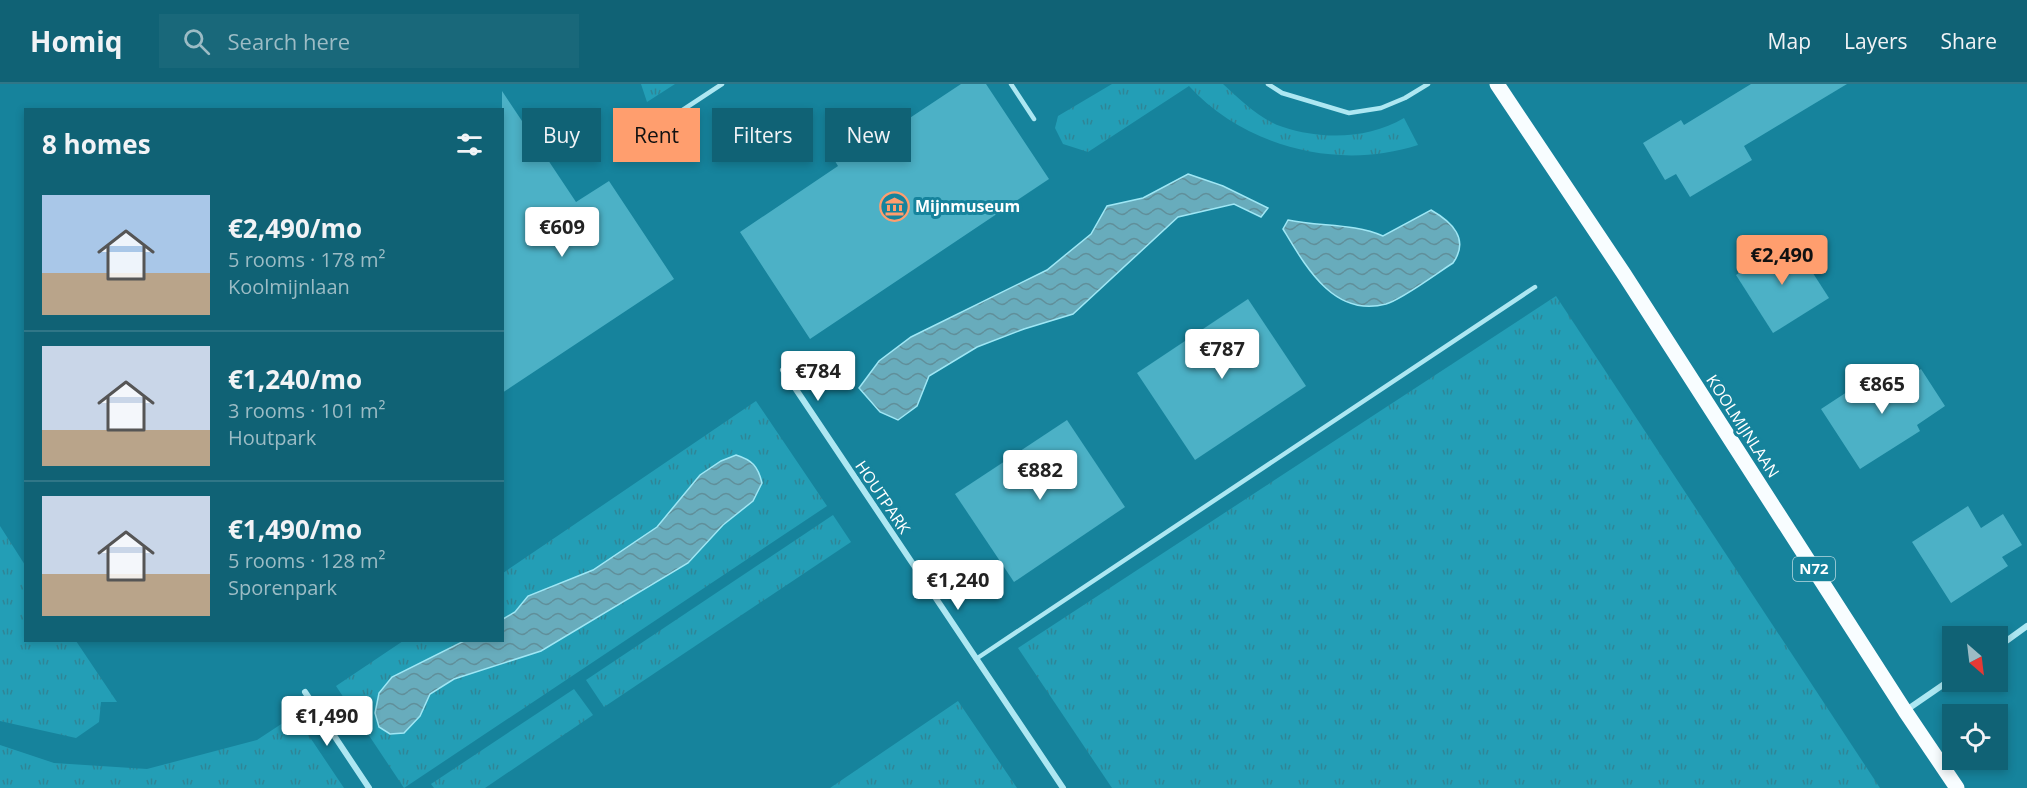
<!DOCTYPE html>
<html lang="en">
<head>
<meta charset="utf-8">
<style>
	body { margin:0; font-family:"Open Sans",sans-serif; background:#19687a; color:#f1f3f6; height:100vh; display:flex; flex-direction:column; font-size:22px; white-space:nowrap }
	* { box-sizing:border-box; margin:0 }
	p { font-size:20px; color:#9cbcc5 }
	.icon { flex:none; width:33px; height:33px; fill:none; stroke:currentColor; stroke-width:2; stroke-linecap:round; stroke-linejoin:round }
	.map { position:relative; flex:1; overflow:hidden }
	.side { position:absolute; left:24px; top:24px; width:480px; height:534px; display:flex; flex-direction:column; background:#106275; border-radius:0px; box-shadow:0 3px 9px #0003 }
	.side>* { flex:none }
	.top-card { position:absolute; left:522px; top:24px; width:570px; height:54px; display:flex; gap:12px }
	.needle { width:39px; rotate:152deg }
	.tools { position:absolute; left:1942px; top:542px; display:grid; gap:12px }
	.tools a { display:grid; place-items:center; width:66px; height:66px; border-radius:0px; background:#106275; box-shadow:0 3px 9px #0003; font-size:30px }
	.price { position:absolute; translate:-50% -51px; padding:0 14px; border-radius:6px; background:#fff; color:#222; font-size:20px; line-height:39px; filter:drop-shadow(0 2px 3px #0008) }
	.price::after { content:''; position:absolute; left:50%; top:36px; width:18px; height:14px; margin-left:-9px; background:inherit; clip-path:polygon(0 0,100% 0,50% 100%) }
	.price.current { background:#ff9e6e; color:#111 }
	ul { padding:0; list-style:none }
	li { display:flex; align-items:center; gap:18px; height:150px; padding:0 18px }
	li+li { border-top:2px solid #307687 }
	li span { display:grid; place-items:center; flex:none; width:168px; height:120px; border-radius:0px; color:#555 }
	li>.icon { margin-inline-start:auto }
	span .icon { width:72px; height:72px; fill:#fffc; stroke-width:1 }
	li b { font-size:26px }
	h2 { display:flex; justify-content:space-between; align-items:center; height:72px; padding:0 18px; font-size:26px }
	.chip { padding:0 21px; border-radius:0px; background:#106275; box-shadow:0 3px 9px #0003; font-size:21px; line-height:54px }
	.chip.current { background:#ff9e6e; color:#111 }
	header { display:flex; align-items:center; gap:36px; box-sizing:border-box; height:84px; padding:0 30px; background:#106275; border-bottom:2px solid #307687 }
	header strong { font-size:28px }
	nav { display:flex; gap:33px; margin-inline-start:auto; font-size:21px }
	.search { width:420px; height:54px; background:#19687a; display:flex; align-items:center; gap:15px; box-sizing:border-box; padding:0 21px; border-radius:0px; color:#9cbcc5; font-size:22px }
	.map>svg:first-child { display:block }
	.grass { fill:url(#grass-tufts) }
	.water { fill:url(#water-waves); stroke:#9fe7f5; stroke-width:1.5 }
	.building { fill:#4cb1c6 }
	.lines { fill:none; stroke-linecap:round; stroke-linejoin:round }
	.service { stroke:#ade7f2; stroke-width:4.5 }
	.minor { stroke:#ade7f2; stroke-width:6 }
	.primary { stroke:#f8fdff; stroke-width:15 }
	.labels { text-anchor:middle; stroke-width:6; stroke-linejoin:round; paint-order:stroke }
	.shield { fill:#16839c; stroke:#b9dae1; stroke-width:1.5 }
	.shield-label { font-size:15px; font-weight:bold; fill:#fff }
	.poi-label { font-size:16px; font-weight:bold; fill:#fff; stroke:#16839c; text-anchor:start }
	.street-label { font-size:16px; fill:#fff; stroke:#16839c }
</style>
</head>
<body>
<header>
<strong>Homiq</strong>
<div class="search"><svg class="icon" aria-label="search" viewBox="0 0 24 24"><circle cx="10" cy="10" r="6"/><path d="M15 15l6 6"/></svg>Search here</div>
<nav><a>Map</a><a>Layers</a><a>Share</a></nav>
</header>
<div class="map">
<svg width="2027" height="704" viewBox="0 0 2027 704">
	<defs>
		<pattern id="grass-tufts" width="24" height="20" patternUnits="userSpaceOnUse" patternTransform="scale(1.5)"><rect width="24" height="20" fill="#239eb6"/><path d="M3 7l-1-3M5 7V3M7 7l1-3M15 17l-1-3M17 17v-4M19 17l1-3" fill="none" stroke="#2f8596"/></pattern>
		<pattern id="water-waves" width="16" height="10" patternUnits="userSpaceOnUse" patternTransform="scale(1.5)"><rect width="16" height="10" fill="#68acbc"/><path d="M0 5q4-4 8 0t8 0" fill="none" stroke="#608f9a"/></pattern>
	</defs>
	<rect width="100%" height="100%" fill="#16839c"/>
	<!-- grass -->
	<g class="grass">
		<path d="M 641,0 L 675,0 L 647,18 Z"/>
		<path d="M 1112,0 L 1223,0 C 1240,16 1261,36 1283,43 C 1322,56 1369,55 1404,34 L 1418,61 C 1338,87 1245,63 1189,2 L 1088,68 L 1063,60 L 1055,44 L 1058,32 Z"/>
		<path d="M 1556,212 L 1880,704 L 1112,704 L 1018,564 Z"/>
		<path d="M 756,317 L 827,422 L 404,704 L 336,602 L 403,557 L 502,556 L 503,489 Z"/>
		<path d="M 833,431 L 851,458 L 604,623 L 586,596 Z"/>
		<path d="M 0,442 L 25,481 L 26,556 L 76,557 L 117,618 L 101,618 L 99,638 L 76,654 L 0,637 Z"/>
		<path d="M 574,605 L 593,631 L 485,704 L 434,704 L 431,700 Z"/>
		<path d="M 958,617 L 1017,704 L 829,704 L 830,704 Z"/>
		<path d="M 295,631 L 344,704 L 0,704 L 0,661 L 54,679 L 147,685 L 257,656 Z"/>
	</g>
	<!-- water -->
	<g class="water">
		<path d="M 1188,90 L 1223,102 L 1268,124 L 1261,133 L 1234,120 L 1178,133 L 1073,230 L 1024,245 L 977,263 L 929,292 L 917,322 L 898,336 L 880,328 L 859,304 L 879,277 L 911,253 L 1047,186 L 1091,150 L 1107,122 L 1143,114 Z"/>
		<path d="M 1431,126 C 1452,138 1470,155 1453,179 C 1437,189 1403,215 1386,220 C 1334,234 1306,183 1283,145 L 1288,136 C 1320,143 1353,139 1383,152 Z"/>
		<path d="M 736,371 C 752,376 758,382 762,399 L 753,417 L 723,441 L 688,479 L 541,567 L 454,595 L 430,610 L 420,632 L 404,649 L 390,650 L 379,643 L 375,629 L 379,609 L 392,593 L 464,557 L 502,556 L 503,535 L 515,528 L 528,512 L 593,486 L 657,443 L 700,391 L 721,377 Z"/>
	</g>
	<!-- building -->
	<g class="building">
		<path d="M 961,0 L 986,0 L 1049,95 L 810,255 L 740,148 L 838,82 L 830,69 L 870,43 L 878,55 Z"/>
		<path d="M 1751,0 L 1847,0 L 1744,62 L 1752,76 L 1690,113 L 1676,90 L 1665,96 L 1643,59 L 1681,36 L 1684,41 Z"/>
		<path d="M 502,7 L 576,118 L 609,97 L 674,195 L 502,309 Z"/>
		<path d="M 1791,155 L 1829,214 L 1773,249 L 1736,191 Z"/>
		<path d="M 1248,215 L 1306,302 L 1195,376 L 1137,289 Z"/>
		<path d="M 1921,285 L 1945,322 L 1917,341 L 1920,347 L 1860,385 L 1821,325 L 1876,289 L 1887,307 Z"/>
		<path d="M 1067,336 L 1125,423 L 1014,498 L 955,410 Z"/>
		<path d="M 1968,422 L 1981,444 L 2003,430 L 2022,461 L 2002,473 L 2008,482 L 1951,519 L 1912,458 Z"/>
	</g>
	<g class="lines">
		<!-- service -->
		<g class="service">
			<path d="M 1011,0 L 1034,35"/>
			<path d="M 1268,0 L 1282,9 L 1349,29 L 1381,24 L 1405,14 L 1428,0"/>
			<path d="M 634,58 L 722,0"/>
			<path d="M 976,575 L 1535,203"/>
		</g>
		<!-- minor -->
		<g class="minor">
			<path d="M 783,286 L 1063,704"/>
			<path d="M 1998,563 L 2027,542"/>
			<path d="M 305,608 L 369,704"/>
			<path d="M 1905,627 L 1953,594"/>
		</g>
		<!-- primary -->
		<path class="primary" d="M 1497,0 L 1624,190 L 1905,627 L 1957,704"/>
	</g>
	<!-- icons -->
	<defs>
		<symbol id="museum-ring" viewBox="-11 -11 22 22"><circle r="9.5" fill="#16839c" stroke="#ff9e6e" stroke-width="1.5"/><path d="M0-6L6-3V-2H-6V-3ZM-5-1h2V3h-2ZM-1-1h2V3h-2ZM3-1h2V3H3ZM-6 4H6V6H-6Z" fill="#ff9e6e"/></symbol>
	</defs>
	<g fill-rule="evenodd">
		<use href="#museum-ring" x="878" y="106" width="33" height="33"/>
	</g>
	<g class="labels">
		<!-- shield labels -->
		<rect class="shield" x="1793" y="473" width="42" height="24" rx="4.5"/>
		<g class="shield-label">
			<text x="1814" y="490">N72</text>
		</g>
		<!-- poi labels -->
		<g class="poi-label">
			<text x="915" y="128">Mijnmuseum</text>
		</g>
		<!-- street labels -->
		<g class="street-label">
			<text transform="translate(1743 342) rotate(57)" y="6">KOOLMIJNLAAN</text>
			<text transform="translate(883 413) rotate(56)" y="6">HOUTPARK</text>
		</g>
	</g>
</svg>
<div class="tools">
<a><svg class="needle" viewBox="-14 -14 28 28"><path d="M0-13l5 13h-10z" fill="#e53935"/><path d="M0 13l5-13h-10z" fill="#9cbcc5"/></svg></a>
<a><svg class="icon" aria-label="locate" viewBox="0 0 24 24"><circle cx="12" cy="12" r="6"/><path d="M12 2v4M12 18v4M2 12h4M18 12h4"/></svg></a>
</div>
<b class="price" style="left:562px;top:174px">€609</b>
<b class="price current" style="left:1782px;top:202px">€2,490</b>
<b class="price" style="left:1222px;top:296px">€787</b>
<b class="price" style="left:818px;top:318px">€784</b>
<b class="price" style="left:1882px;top:331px">€865</b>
<b class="price" style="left:1040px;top:417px">€882</b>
<b class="price" style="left:958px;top:527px">€1,240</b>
<b class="price" style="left:327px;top:663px">€1,490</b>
<div class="top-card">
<a class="chip">Buy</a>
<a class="chip current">Rent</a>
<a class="chip">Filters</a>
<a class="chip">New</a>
</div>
<section class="side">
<h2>8 homes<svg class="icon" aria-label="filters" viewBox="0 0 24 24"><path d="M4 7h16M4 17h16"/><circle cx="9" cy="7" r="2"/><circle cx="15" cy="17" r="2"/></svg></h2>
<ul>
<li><span style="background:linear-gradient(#a9c7e8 65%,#b9a48a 0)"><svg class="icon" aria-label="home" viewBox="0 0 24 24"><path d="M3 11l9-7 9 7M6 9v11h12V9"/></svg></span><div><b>€2,490/mo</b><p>5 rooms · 178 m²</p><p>Koolmijnlaan</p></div></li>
<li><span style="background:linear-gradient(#c9d6e8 70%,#b9a48a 0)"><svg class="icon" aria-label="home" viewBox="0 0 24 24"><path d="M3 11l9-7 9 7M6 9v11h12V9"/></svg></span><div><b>€1,240/mo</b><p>3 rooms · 101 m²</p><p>Houtpark</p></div></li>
<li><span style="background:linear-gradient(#c9d6e8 65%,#b9a48a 0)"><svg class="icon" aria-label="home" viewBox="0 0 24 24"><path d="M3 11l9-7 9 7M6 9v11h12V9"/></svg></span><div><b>€1,490/mo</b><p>5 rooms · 128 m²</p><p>Sporenpark</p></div></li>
</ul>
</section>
</div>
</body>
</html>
